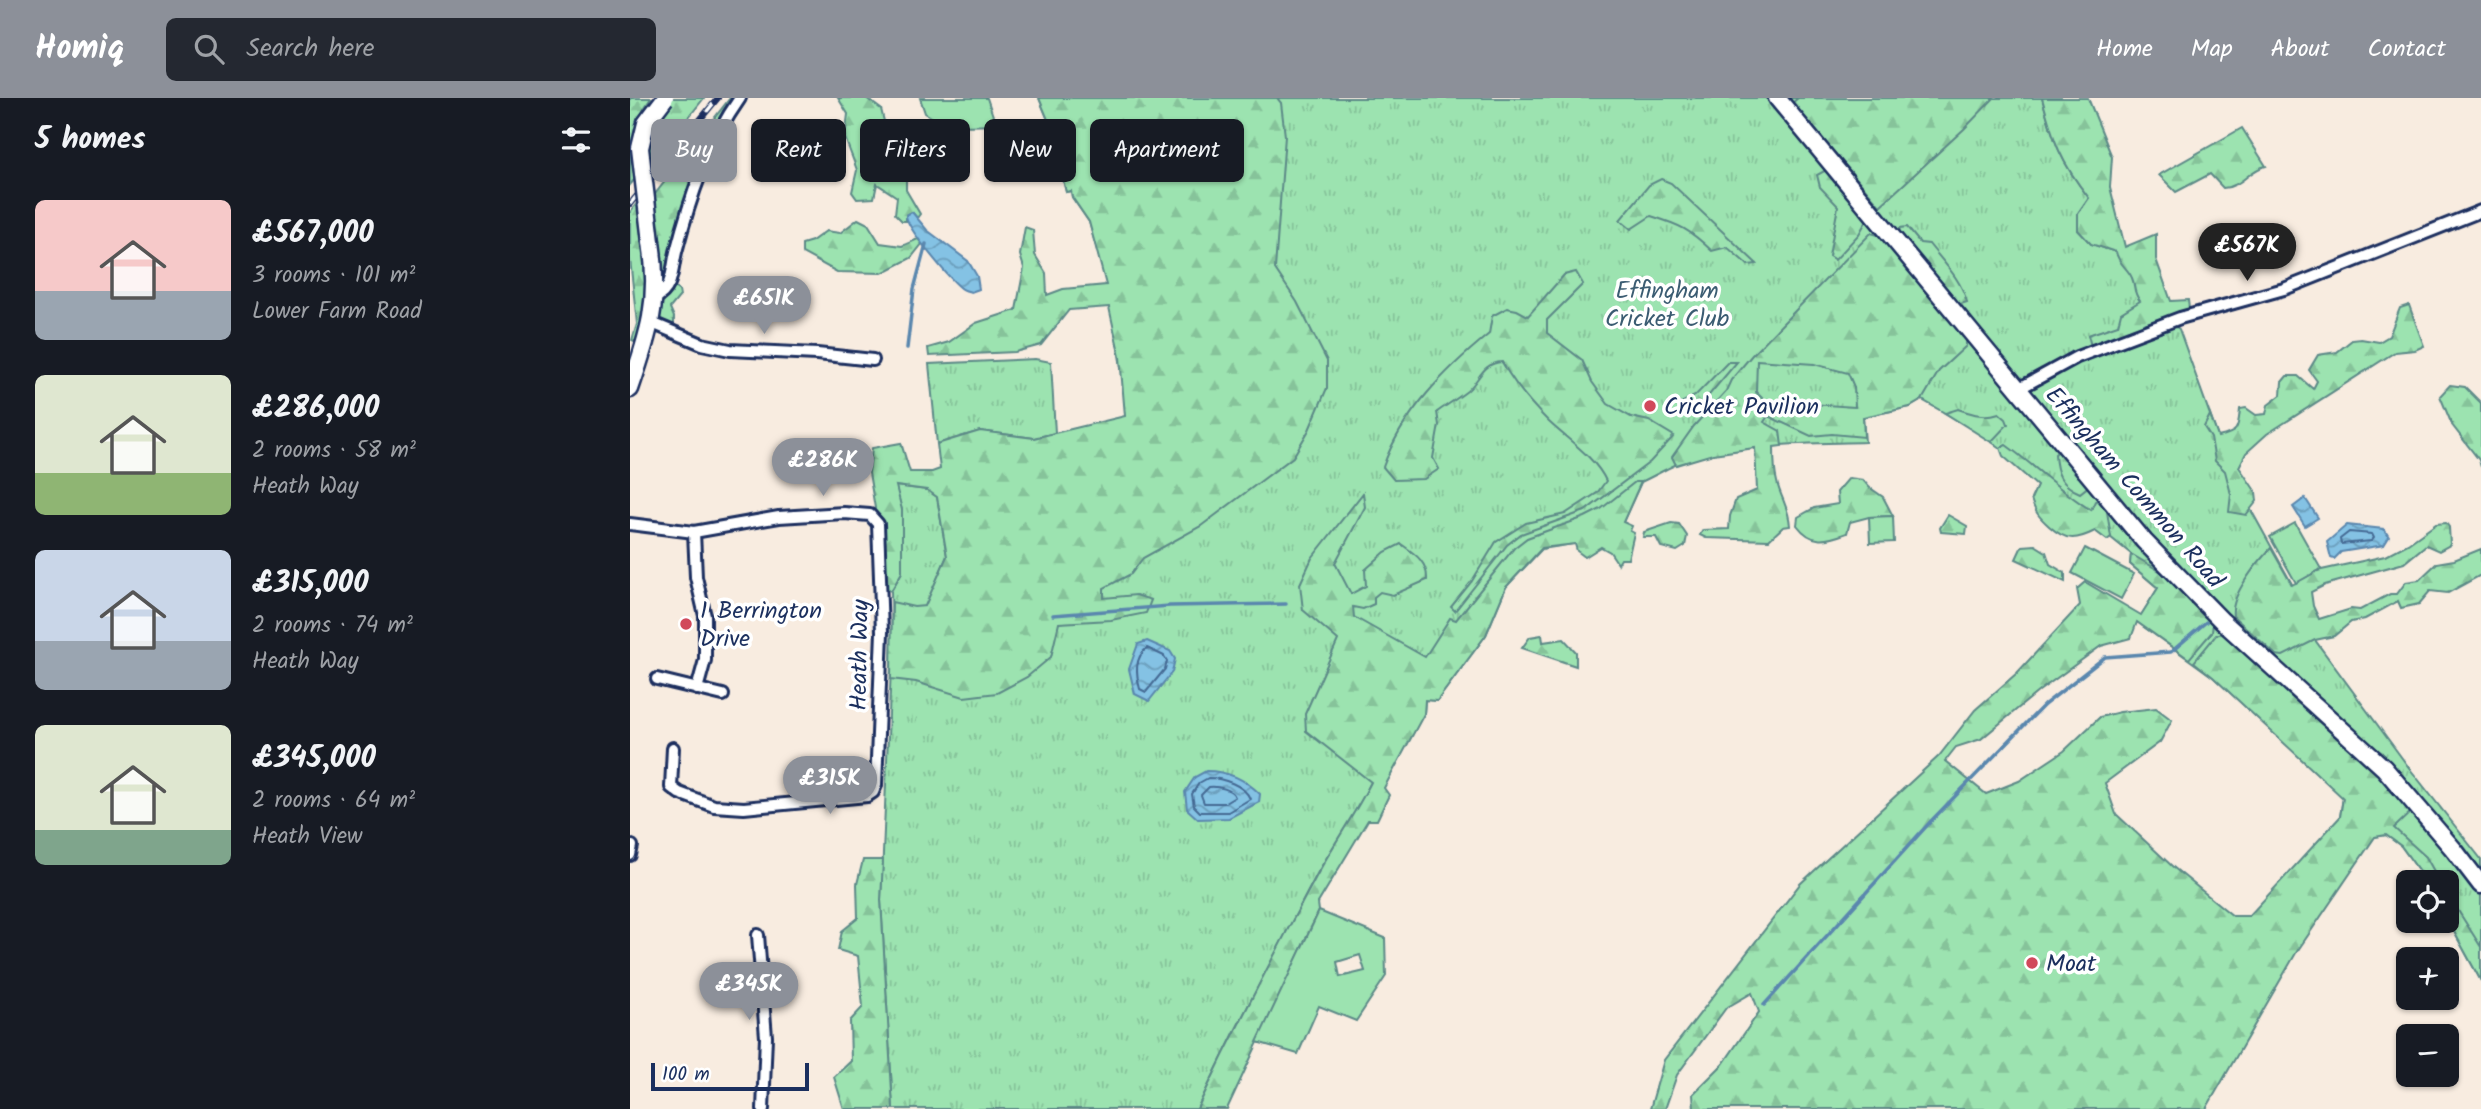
<!DOCTYPE html>
<html lang="en">
<head>
<meta charset="utf-8">
<style>
	body { margin:0; font-family:Kalam,sans-serif; background:#242831; color:#f1f3f6; height:100vh; display:flex; flex-direction:column; font-size:26px; white-space:nowrap }
	* { box-sizing:border-box; margin:0 }
	p { font-size:23px; color:#9ea1a6 }
	.icon { flex:none; width:38px; height:38px; fill:none; stroke:currentColor; stroke-width:2; stroke-linecap:round; stroke-linejoin:round }
	.map { position:relative; flex:1; overflow:hidden }
	.drawer { display:flex; flex-direction:column; background:#171b24; width:630px }
	.drawer>* { flex:none }
	.top-card { position:absolute; left:21px; top:21px; width:665px; height:63px; display:flex; gap:14px }
	.buttons { position:absolute; left:1766px; top:772px; display:grid; gap:14px }
	.buttons a { display:grid; place-items:center; width:63px; height:63px; border-radius:10px; background:#171b24; box-shadow:0 2px 5px #0004; font-size:35px }
	.scale { position:absolute; left:21px; bottom:18px; width:158px; box-sizing:border-box; padding-left:7px; border:4px solid #1b2f5e; border-top:0; font-size:19px; line-height:24px; white-space:nowrap; color:#1b2f5e; -webkit-text-stroke:5px #fff; paint-order:stroke }
	.price { position:absolute; translate:-50% -60px; padding:0 16px; border-radius:24px; background:#8c9099; color:#fff; font-size:23px; line-height:46px; filter:drop-shadow(0 2px 4px #0008) }
	.price::after { content:''; position:absolute; left:50%; top:42px; width:21px; height:16px; margin-left:-10px; background:inherit; clip-path:polygon(0 0,100% 0,50% 100%) }
	.price.selected { background:#222; color:#fff }
	ul { padding:0; list-style:none }
	li { display:flex; align-items:center; gap:21px; height:175px; padding:0 35px }
	li span { display:grid; place-items:center; flex:none; width:196px; height:140px; border-radius:10px; color:#555 }
	li>.icon { margin-inline-start:auto }
	span .icon { width:84px; height:84px; fill:#fffc; stroke-width:1 }
	li b { font-size:30px }
	h2 { display:flex; justify-content:space-between; align-items:center; height:84px; padding:0 35px; font-size:30px }
	.tag { padding:0 24px; border-radius:10px; background:#171b24; box-shadow:0 2px 5px #0004; font-size:24px; line-height:63px }
	.tag.selected { background:#8c9099; color:#fff }
	header { display:flex; align-items:center; gap:42px; box-sizing:border-box; height:98px; padding:0 35px; background:#8c9099; color:#fff }
	header strong { font-size:33px }
	nav { display:flex; gap:38px; margin-inline-start:auto; font-size:24px }
	.search { width:490px; height:63px; background:#242831; display:flex; align-items:center; gap:18px; box-sizing:border-box; padding:0 24px; border-radius:10px; color:#9ea1a6; font-size:26px }
	main { display:flex; flex:1; min-height:0 }
	.map>svg:first-child { display:block }
	.grass { fill:url(#grass-tufts); stroke:#5c8987; stroke-width:2 }
	.forest { fill:url(#forest-firs); stroke:#5c8987; stroke-width:2; fill-rule:evenodd }
	.garden { fill:#9ce3b0; stroke:#5c8987; stroke-width:2; fill-rule:evenodd }
	.water { fill:url(#water-waves); stroke:#5a87ae; stroke-width:2 }
	.lines { fill:none; stroke-linecap:round; stroke-linejoin:round }
	.shore { stroke:#456a94; stroke-width:2 }
	.stream { stroke:#5a87ae; stroke-width:3.5 }
	.street-casing { stroke:#1b2f5e; stroke-width:16 }
	.secondary-casing { stroke:#1b2f5e; stroke-width:21 }
	.street { stroke:#fff; stroke-width:10 }
	.secondary { stroke:#fff; stroke-width:16 }
	.rail-casing { stroke:#1b2f5e; stroke-width:6 }
	.rail { stroke:#fff; stroke-width:3.5; stroke-dasharray:10; stroke-linecap:butt }
	.secondary-bridge-casing { stroke:#1b2f5e; stroke-width:21; stroke-linecap:butt }
	.secondary-bridge { stroke:#fff; stroke-width:16 }
	.poi-dot { fill:#d1495b; stroke:#fff; stroke-width:2.5 }
	.labels { text-anchor:middle; stroke-width:7; stroke-linejoin:round; paint-order:stroke }
	.park-label { font-size:24px; fill:#3b5c72; stroke:#fff }
	.poi-label { font-size:24px; fill:#1b2f5e; stroke:#fff; text-anchor:start }
	.street-label { font-size:24px; fill:#1b2f5e; stroke:#fff }
</style>
</head>
<body>
<header>
<strong>Homiq</strong>
<div class="search"><svg class="icon" aria-label="search" viewBox="0 0 24 24"><circle cx="10" cy="10" r="6"/><path d="M15 15l6 6"/></svg>Search here</div>
<nav><a>Home</a><a>Map</a><a>About</a><a>Contact</a></nav>
</header>
<main>
<section class="drawer">
<h2>5 homes<svg class="icon" aria-label="filters" viewBox="0 0 24 24"><path d="M4 7h16M4 17h16"/><circle cx="9" cy="7" r="2"/><circle cx="15" cy="17" r="2"/></svg></h2>
<ul>
<li><span style="background:linear-gradient(#f6c9c9 65%,#9aa5b1 0)"><svg class="icon" aria-label="home" viewBox="0 0 24 24"><path d="M3 11l9-7 9 7M6 9v11h12V9"/></svg></span><div><b>£567,000</b><p>3 rooms · 101 m²</p><p>Lower Farm Road</p></div></li>
<li><span style="background:linear-gradient(#dfe7d0 70%,#8fb573 0)"><svg class="icon" aria-label="home" viewBox="0 0 24 24"><path d="M3 11l9-7 9 7M6 9v11h12V9"/></svg></span><div><b>£286,000</b><p>2 rooms · 58 m²</p><p>Heath Way</p></div></li>
<li><span style="background:linear-gradient(#c9d6e8 65%,#9aa5b1 0)"><svg class="icon" aria-label="home" viewBox="0 0 24 24"><path d="M3 11l9-7 9 7M6 9v11h12V9"/></svg></span><div><b>£315,000</b><p>2 rooms · 74 m²</p><p>Heath Way</p></div></li>
<li><span style="background:linear-gradient(#dfe7d0 75%,#7fa58c 0)"><svg class="icon" aria-label="home" viewBox="0 0 24 24"><path d="M3 11l9-7 9 7M6 9v11h12V9"/></svg></span><div><b>£345,000</b><p>2 rooms · 64 m²</p><p>Heath View</p></div></li>
</ul>
</section>
<div class="map">
<svg width="1851" height="1011" viewBox="0 0 1851 1011">
	<defs>
		<pattern id="grass-tufts" width="24" height="20" patternUnits="userSpaceOnUse" patternTransform="scale(1.75)"><rect width="24" height="20" fill="#9ce3b0"/><path d="M3 7l-1-3M5 7V3M7 7l1-3M15 17l-1-3M17 17v-4M19 17l1-3" fill="none" stroke="#86c39a"/></pattern>
		<pattern id="forest-firs" width="22" height="20" patternUnits="userSpaceOnUse" patternTransform="scale(1.75)"><rect width="22" height="20" fill="#9ce3b0"/><path d="M5 1l3.5 6h-7zM16 11l3.5 6h-7z" fill="#86c39a"/></pattern>
		<pattern id="water-waves" width="16" height="10" patternUnits="userSpaceOnUse" patternTransform="scale(1.75)"><rect width="16" height="10" fill="#84c2e4"/><path d="M0 5q4-4 8 0t8 0" fill="none" stroke="#6b9ebc"/></pattern>
	</defs>
	<rect width="100%" height="100%" fill="#f8ece0"/>
	<filter id="ink" filterUnits="userSpaceOnUse"><feTurbulence type="fractalNoise" baseFrequency=".0143" numOctaves="2"/><feDisplacementMap in="SourceGraphic" scale="14" xChannelSelector="R" yChannelSelector="G"/><feConvolveMatrix kernelMatrix="1 2 1 2 8 2 1 2 1" color-interpolation-filters="sRGB"/></filter>
	<g filter="url(#ink)">
		<!-- grass -->
		<g class="grass">
			<path d="M 409,0 L 1412,0 C 1424,44 1430,63 1459,100 L 1448,116 L 1448,132 L 1461,146 L 1486,154 L 1536,221 L 1549,231 L 1588,339 L 1621,412 L 1688,533 L 1685,542 L 1780,671 L 1851,761 L 1851,883 L 1817,821 L 1816,784 L 1797,784 L 1771,748 L 1756,737 L 1745,739 L 1710,719 L 1713,699 L 1583,579 L 1507,524 L 1528,490 L 1500,466 L 1501,456 L 1370,350 L 1346,333 L 1292,302 L 1280,309 L 1233,319 L 1235,344 C 1173,346 1104,344 1045,367 C 1034,372 1022,379 1011,384 L 993,424 L 949,445 L 912,451 L 876,489 L 856,537 L 807,603 L 795,602 L 794,616 L 741,684 L 729,708 L 688,774 L 606,931 L 567,1011 L 263,1011 L 251,802 L 262,546 L 261,493 L 272,474 L 272,412 L 265,388 L 297,392 L 307,399 L 317,458 L 296,508 L 500,321 L 477,187 L 459,124 L 442,99 L 441,93 L 436,94 L 419,24 Z"/>
			<path d="M 405,261 L 421,264 L 425,335 L 404,340 L 350,333 L 307,346 L 299,266 Z"/>
		</g>
		<!-- forest -->
		<g class="forest">
			<path d="M 0,0 L 21,0 C 2,25 2,51 5,81 L 0,87 Z"/>
			<path d="M 39,0 L 74,0 L 19,69 C 17,40 24,24 39,0 Z"/>
			<path d="M 100,0 L 106,0 L 38,168 L 33,187 L 30,189 L 27,123 L 22,100 Z"/>
			<path d="M 208,0 L 236,0 L 251,11 L 261,52 L 276,76 L 276,92 L 290,116 L 287,120 L 282,114 L 276,117 L 276,123 L 272,123 L 265,116 L 267,99 L 247,86 L 244,100 L 227,101 L 222,94 L 227,72 L 215,40 L 218,16 Z"/>
			<path d="M 409,0 L 647,0 L 651,5 L 655,38 L 645,171 L 667,204 L 697,263 L 697,290 L 679,332 L 663,359 L 571,428 L 513,460 L 501,476 L 474,490 L 474,500 L 506,497 L 521,502 L 516,515 L 481,522 L 429,525 L 421,559 L 397,579 L 367,595 L 334,599 L 286,584 L 261,581 L 262,504 L 284,509 L 295,508 L 317,458 L 307,399 L 297,392 L 266,388 L 272,412 L 272,474 L 261,493 L 244,486 L 242,430 L 245,410 L 239,375 L 242,350 L 271,345 L 280,374 L 302,374 L 310,371 L 307,346 L 350,333 L 404,340 L 495,318 L 490,259 L 479,209 L 439,212 L 411,247 L 385,254 L 299,258 L 298,250 L 319,244 L 346,225 L 386,212 L 394,170 L 390,157 L 395,129 L 403,132 L 405,157 L 416,175 L 417,197 L 433,191 L 476,187 L 459,124 L 442,99 L 441,93 L 436,94 L 419,24 Z"/>
			<path d="M 1168,0 L 1364,0 L 1334,31 L 1250,108 L 1162,5 Z"/>
			<path d="M 1412,0 L 1458,0 L 1482,59 L 1480,89 L 1495,149 L 1526,136 L 1526,161 L 1541,203 L 1558,202 L 1559,211 L 1461,248 L 1458,237 L 1488,227 L 1491,215 L 1510,203 C 1502,192 1506,189 1502,180 C 1498,170 1489,167 1486,154 L 1461,146 L 1448,132 L 1448,116 L 1459,100 C 1430,63 1424,44 1412,0 Z"/>
			<path d="M 1612,30 L 1636,68 C 1618,72 1614,88 1593,90 L 1580,76 L 1546,94 L 1529,77 Z"/>
			<path d="M 1198,71 L 1238,120 L 1229,136 L 1205,162 L 1199,158 L 1208,108 L 1190,89 L 1187,77 Z"/>
			<path d="M 1031,81 L 1041,85 L 1127,166 L 1118,167 L 1097,149 L 1082,153 C 1059,131 1050,127 1021,118 L 1001,131 L 990,122 L 1019,87 Z"/>
			<path d="M 8,104 L 13,129 L 18,201 L 11,246 L 2,242 L 7,226 L 0,161 L 0,114 Z"/>
			<path d="M 228,121 L 238,126 L 250,145 L 272,148 L 288,141 L 292,146 L 281,160 L 252,175 L 207,174 L 172,155 L 172,146 L 182,143 L 196,133 L 210,135 Z"/>
			<path d="M 1277,129 L 1290,145 L 1299,146 C 1313,164 1331,181 1337,204 L 1327,207 L 1268,136 L 1270,130 Z"/>
			<path d="M 1241,135 L 1252,138 L 1336,240 L 1336,248 L 1309,273 L 1292,302 L 1280,309 L 1233,319 L 1234,339 L 1202,336 L 1181,338 L 1138,318 L 1134,324 L 1150,333 L 1152,348 L 1144,349 C 1144,360 1144,373 1147,384 C 1151,401 1159,409 1160,428 L 1153,429 L 1139,442 L 1076,440 L 1070,437 L 1073,432 L 1099,431 L 1100,418 L 1106,401 L 1127,392 L 1125,350 L 1083,356 L 1046,367 L 1042,359 L 1064,328 L 1096,293 L 1101,282 L 1122,257 ZM 1127,262 L 1184,266 L 1218,275 L 1224,289 L 1225,309 L 1135,303 L 1126,294 Z"/>
			<path d="M 946,174 L 953,186 L 917,222 L 917,235 L 952,262 L 962,284 L 978,306 L 1001,319 L 1019,323 L 1044,338 L 1020,364 L 955,413 L 891,436 L 877,447 L 825,513 L 821,509 L 842,483 L 866,444 L 896,425 L 935,416 L 967,395 L 976,383 C 965,359 938,342 919,324 C 901,306 884,286 872,264 C 852,265 850,282 837,293 C 828,300 817,307 807,314 L 809,327 L 803,360 L 809,371 L 794,381 L 764,382 L 753,369 C 772,315 815,272 859,236 L 862,218 L 877,210 L 887,212 L 898,218 L 934,177 Z"/>
			<path d="M 43,188 L 49,192 L 50,198 L 40,210 L 44,219 L 44,229 L 26,223 L 29,203 L 38,199 Z"/>
			<path d="M 1779,207 L 1794,248 L 1785,252 L 1765,254 L 1637,336 L 1616,355 L 1609,369 L 1626,394 L 1627,403 L 1616,417 L 1599,414 L 1601,396 L 1595,373 L 1585,363 L 1581,340 L 1574,329 L 1580,317 L 1588,339 C 1609,334 1608,331 1610,311 L 1616,310 L 1626,317 L 1636,316 L 1638,307 L 1651,297 L 1652,284 L 1657,278 L 1668,278 L 1683,291 L 1687,283 L 1679,272 L 1688,257 L 1707,254 L 1722,242 L 1731,241 L 1749,244 L 1759,238 L 1770,210 Z"/>
			<path d="M 1098,264 L 1107,264 L 1063,316 L 1056,318 L 1049,306 L 1065,298 Z"/>
			<path d="M 1820,287 L 1835,289 L 1851,305 L 1851,369 L 1849,362 L 1822,327 L 1810,298 Z"/>
			<path d="M 1328,311 C 1343,316 1354,320 1369,315 L 1376,321 L 1378,326 L 1361,344 L 1315,315 Z"/>
			<path d="M 1376,347 C 1405,368 1430,393 1461,412 L 1465,403 L 1469,402 L 1476,407 L 1481,439 L 1477,442 L 1465,433 C 1445,443 1436,443 1419,428 C 1409,419 1405,414 1401,401 L 1407,388 L 1373,358 L 1370,350 Z"/>
			<path d="M 1431,351 L 1460,387 L 1450,395 C 1431,387 1426,376 1425,356 Z"/>
			<path d="M 1219,380 L 1233,382 L 1239,389 L 1253,399 L 1263,418 L 1239,419 L 1220,424 L 1217,435 C 1196,443 1182,447 1167,427 L 1168,419 L 1184,410 L 1208,406 L 1207,394 Z"/>
			<path d="M 1005,384 L 1011,384 L 993,424 L 1002,428 L 1000,433 L 1004,435 L 998,461 L 991,461 L 988,466 L 980,454 L 971,449 L 955,459 L 947,453 L 945,446 L 912,450 L 876,489 L 856,537 L 807,603 L 795,602 L 794,616 L 754,690 L 759,697 L 747,722 L 738,722 L 688,805 L 689,813 L 597,1011 L 567,1011 C 605,932 645,854 687,777 C 704,745 725,716 741,684 L 676,633 L 675,616 L 708,542 L 673,512 L 670,486 L 682,460 L 733,395 L 735,409 L 705,465 L 721,496 L 736,488 L 735,472 L 755,454 L 771,446 C 785,456 798,464 797,482 L 763,497 L 750,494 L 744,499 L 744,506 L 733,511 L 723,509 L 724,519 L 795,559 L 820,520 L 826,522 L 884,450 L 897,440 L 955,419 L 971,411 Z"/>
			<path d="M 1318,417 L 1337,428 L 1336,436 L 1311,434 L 1310,430 Z"/>
			<path d="M 1041,425 L 1049,426 L 1057,438 L 1055,448 L 1047,453 L 1031,449 L 1026,439 L 1013,439 L 1014,434 Z"/>
			<path d="M 1816,425 L 1819,429 L 1820,447 L 1809,453 L 1796,447 L 1774,465 L 1695,487 L 1681,494 L 1683,508 L 1689,521 L 1721,511 L 1730,512 L 1760,496 L 1767,496 L 1776,484 L 1789,482 L 1807,465 L 1824,462 L 1851,451 L 1851,477 L 1818,495 L 1800,493 L 1789,506 L 1771,510 L 1768,503 L 1735,521 L 1721,524 L 1704,538 L 1685,542 L 1653,558 L 1646,557 L 1603,518 C 1600,497 1627,465 1641,450 L 1662,487 L 1687,473 L 1755,458 L 1778,446 L 1806,426 Z"/>
			<path d="M 1405,447 L 1416,454 L 1420,466 L 1435,475 L 1435,484 L 1386,461 L 1392,448 Z"/>
			<path d="M 1501,456 L 1538,478 L 1583,525 L 1582,534 L 1559,561 L 1507,524 L 1501,540 L 1471,548 L 1409,593 L 1351,641 L 1326,649 L 1315,663 L 1356,696 L 1389,683 L 1434,653 L 1470,619 L 1490,614 L 1526,610 L 1542,622 L 1530,644 L 1475,685 L 1486,716 L 1543,769 L 1603,818 L 1619,818 L 1710,719 L 1713,700 L 1583,579 L 1564,564 L 1586,537 L 1594,534 L 1726,650 L 1783,712 L 1764,730 L 1796,759 L 1810,784 L 1797,784 L 1771,748 L 1756,737 L 1745,739 L 1666,855 L 1576,1011 L 1064,1011 L 1063,996 L 1093,966 L 1129,914 L 1122,895 L 1096,910 L 1047,977 L 1035,1011 L 1020,1011 L 1034,962 L 1170,786 L 1309,658 L 1345,612 L 1387,575 L 1450,507 L 1447,491 L 1455,484 L 1511,517 L 1528,490 L 1500,466 Z"/>
			<path d="M 912,537 L 913,544 L 934,541 L 946,554 L 946,568 L 892,550 L 900,539 Z"/>
			<path d="M 233,762 L 253,762 L 251,802 L 263,1011 L 214,1011 L 204,979 L 221,963 L 220,923 L 233,909 L 228,858 L 208,852 L 212,833 L 228,820 L 227,786 Z"/>
			<path d="M 1817,795 L 1851,849 L 1851,883 L 1817,821 Z"/>
		</g>
		<!-- garden -->
		<g class="garden">
			<path d="M 290,0 L 357,0 L 366,27 C 342,28 316,31 295,15 Z"/>
			<path d="M 1263,418 L 1264,444 L 1240,445 L 1239,419 Z"/>
			<path d="M 1665,425 L 1691,471 L 1666,485 L 1640,439 Z"/>
			<path d="M 1455,450 L 1504,476 L 1491,501 L 1442,475 Z"/>
			<path d="M 689,813 L 755,840 L 756,878 L 726,923 L 689,908 L 668,956 L 627,944 ZM 730,857 L 735,873 L 710,879 L 707,864 Z"/>
		</g>
		<!-- water -->
		<g class="water">
			<path d="M 282,114 L 297,132 L 338,163 L 347,178 L 349,191 L 341,194 C 338,193 333,192 331,190 C 319,180 276,130 276,117 Z"/>
			<path d="M 1675,400 L 1688,420 L 1675,428 L 1663,409 Z"/>
			<path d="M 1717,427 L 1754,431 L 1759,439 L 1754,447 L 1711,454 L 1704,461 L 1701,460 L 1697,444 Z"/>
			<path d="M 517,543 L 540,553 L 545,561 L 542,574 L 519,603 L 505,596 L 499,571 L 508,546 Z"/>
			<path d="M 576,673 C 597,673 615,681 630,696 L 629,704 L 599,720 L 568,721 L 557,711 L 555,694 L 565,679 Z"/>
		</g>
		<g class="lines">
			<!-- shore -->
			<g class="shore">
				<path d="M 1719,434 L 1742,436 L 1744,440 L 1741,443 L 1711,446 L 1710,441 Z"/>
				<path d="M 517,550 L 534,558 L 537,563 L 535,571 L 516,594 L 510,591 C 506,576 504,560 517,550 Z"/>
				<path d="M 578,680 C 592,680 615,687 620,701 L 598,714 L 570,714 L 564,708 L 562,696 L 569,685 Z"/>
				<path d="M 579,689 C 587,688 603,691 605,699 L 595,705 L 574,705 L 571,697 Z"/>
			</g>
			<!-- stream -->
			<g class="stream">
				<path d="M 277,250 L 284,191 L 296,146"/>
				<path d="M 423,517 L 540,508 L 656,506"/>
				<path d="M 1134,907 L 1302,722 L 1414,607 L 1475,559 L 1541,554 L 1576,524"/>
			</g>
			<defs>
				<g id="street">
					<path d="M 25,200 C 43,192 42,171 46,154 C 60,100 78,45 110,0"/>
					<path d="M 22,225 L 72,246 L 100,252 L 187,256 L 243,262"/>
					<path d="M 1390,290 L 1447,259 L 1550,220 L 1654,191 L 1851,113"/>
					<path d="M 0,426 L 64,434 L 149,419 L 214,415 L 240,417 L 248,426 L 252,534 L 246,687 L 243,694 L 237,698 L 114,710 L 84,708 L 49,695 L 41,689 L 43,650"/>
					<path d="M 64,434 L 66,479 L 75,518 L 75,562 L 67,591"/>
					<path d="M 27,581 L 93,597"/>
					<path d="M 0,757 L 2,748"/>
					<path d="M 128,837 L 136,939 L 133,1011"/>
				</g>
				<g id="secondary">
					<path d="M 1147,0 L 1514,443 L 1592,523 L 1754,670 L 1825,753 L 1851,787"/>
					<path d="M 0,291 C 19,236 30,203 21,144"/>
				</g>
			</defs>
			<!-- street casing -->
			<use href="#street" class="street-casing"/>
			<!-- secondary casing -->
			<use href="#secondary" class="secondary-casing"/>
			<!-- street -->
			<use href="#street" class="street"/>
			<!-- secondary -->
			<use href="#secondary" class="secondary"/>
			<defs>
				<path id="rail" d="M 0,106 L 88,0"/>
			</defs>
			<!-- rail casing -->
			<use href="#rail" class="rail-casing"/>
			<!-- rail -->
			<use href="#rail" class="rail"/>
			<defs>
				<path id="secondary-bridge" d="M 21,144 L 10,50 L 16,25 L 35,0"/>
			</defs>
			<!-- secondary-bridge casing -->
			<use href="#secondary-bridge" class="secondary-bridge-casing"/>
			<!-- secondary-bridge -->
			<use href="#secondary-bridge" class="secondary-bridge"/>
		</g>
	</g>
	<!-- markers -->
	<g class="poi-dot">
		<circle cx="1020" cy="308" r="7"/>
		<circle cx="56" cy="526" r="7"/>
		<circle cx="1402" cy="865" r="7"/>
	</g>
	<g class="labels">
		<!-- park labels -->
		<g class="park-label">
			<text x="1037" y="200">Effingham<tspan x="1037" dy="28">Cricket Club</tspan></text>
		</g>
		<!-- poi labels -->
		<g class="poi-label">
			<text x="1034" y="316">Cricket Pavilion</text>
			<text x="70" y="520">1 Berrington<tspan x="70" dy="28">Drive</tspan></text>
			<text x="1416" y="873">Moat</text>
		</g>
		<!-- street labels -->
		<g class="street-label">
			<text transform="translate(1505 389) rotate(49)" y="8">Effingham Common Road</text>
			<text transform="translate(229 557) rotate(-89)" y="8">Heath Way</text>
		</g>
	</g>
</svg>
<div class="buttons">
<a><svg class="icon" aria-label="locate" viewBox="0 0 24 24"><circle cx="12" cy="12" r="6"/><path d="M12 2v4M12 18v4M2 12h4M18 12h4"/></svg></a>
<a>+</a>
<a>−</a>
</div>
<div class="scale">100 m</div>
<b class="price selected" style="left:1617px;top:185px">£567K</b>
<b class="price" style="left:134px;top:238px">£651K</b>
<b class="price" style="left:193px;top:400px">£286K</b>
<b class="price" style="left:200px;top:718px">£315K</b>
<b class="price" style="left:119px;top:924px">£345K</b>
<div class="top-card">
<a class="tag selected">Buy</a>
<a class="tag">Rent</a>
<a class="tag">Filters</a>
<a class="tag">New</a>
<a class="tag">Apartment</a>
</div>
</div>
</main>
</body>
</html>
